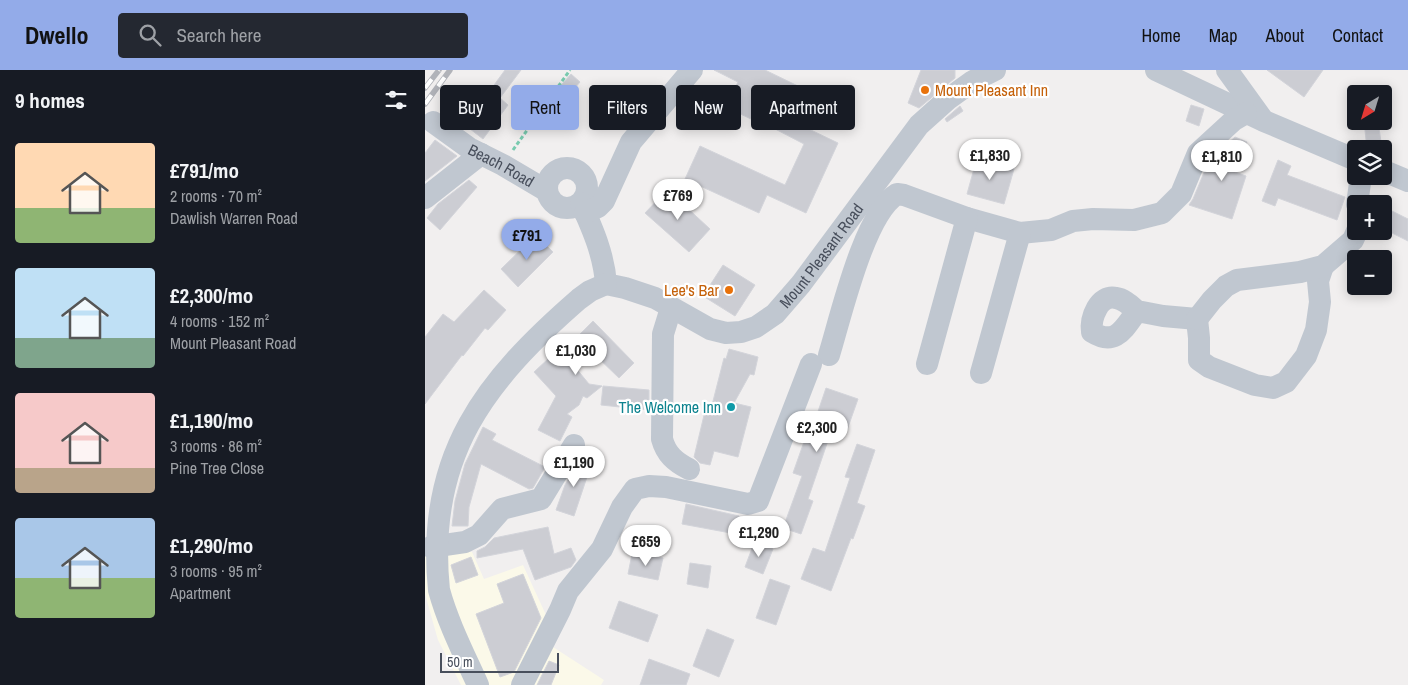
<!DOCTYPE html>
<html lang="en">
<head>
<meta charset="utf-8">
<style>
	body { margin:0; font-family:"Archivo Narrow",sans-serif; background:#242831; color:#f1f3f6; height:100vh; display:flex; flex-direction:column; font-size:19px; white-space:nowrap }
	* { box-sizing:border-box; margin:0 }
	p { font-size:16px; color:#9ea1a6 }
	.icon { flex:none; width:28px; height:28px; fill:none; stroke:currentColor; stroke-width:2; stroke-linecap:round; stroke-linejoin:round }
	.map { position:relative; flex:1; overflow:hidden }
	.panel { display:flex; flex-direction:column; background:#171b24; width:425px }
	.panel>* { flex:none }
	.hud { position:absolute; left:15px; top:15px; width:475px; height:45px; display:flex; gap:10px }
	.needle { width:32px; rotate:218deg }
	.fabs { position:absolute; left:922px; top:15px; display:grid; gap:10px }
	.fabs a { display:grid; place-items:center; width:45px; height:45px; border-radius:5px; background:#171b24; box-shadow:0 2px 12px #0003; font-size:25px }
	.scale { position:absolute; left:15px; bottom:12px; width:119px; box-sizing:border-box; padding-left:5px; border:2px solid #484f5c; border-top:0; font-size:14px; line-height:18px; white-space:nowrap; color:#484f5c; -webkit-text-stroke:4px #fff; paint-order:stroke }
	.price { position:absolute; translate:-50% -42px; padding:0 11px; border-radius:18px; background:#fff; color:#222; font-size:16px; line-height:32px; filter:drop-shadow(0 1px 2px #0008) }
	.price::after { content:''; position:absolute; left:50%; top:30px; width:15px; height:11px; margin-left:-8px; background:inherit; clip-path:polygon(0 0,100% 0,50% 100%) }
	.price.current { background:#93abe9; color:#111 }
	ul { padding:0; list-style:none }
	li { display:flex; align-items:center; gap:15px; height:125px; padding:0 15px }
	li span { display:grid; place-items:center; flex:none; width:140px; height:100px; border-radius:5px; color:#555 }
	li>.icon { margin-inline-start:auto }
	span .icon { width:60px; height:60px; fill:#fffc; stroke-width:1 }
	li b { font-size:21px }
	h2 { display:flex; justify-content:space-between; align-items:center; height:60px; padding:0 15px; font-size:21px }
	.pill { padding:0 18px; border-radius:5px; background:#171b24; box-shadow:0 2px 12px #0003; font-size:18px; line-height:45px }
	.pill.current { background:#93abe9; color:#111 }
	header { display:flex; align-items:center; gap:30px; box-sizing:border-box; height:70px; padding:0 25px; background:#93abe9; color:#111 }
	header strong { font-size:24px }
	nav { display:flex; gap:28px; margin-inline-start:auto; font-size:18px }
	.search { width:350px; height:45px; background:#242831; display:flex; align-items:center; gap:12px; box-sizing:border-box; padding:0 18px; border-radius:5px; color:#9ea1a6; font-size:19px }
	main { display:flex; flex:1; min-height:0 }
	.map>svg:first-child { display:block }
	.commercial { fill:#fbf9e9 }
	.building { fill:#cccdd3; stroke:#d3d4da }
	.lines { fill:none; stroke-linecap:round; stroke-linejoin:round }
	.path { stroke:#79caaf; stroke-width:3; stroke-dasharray:4 2.5; stroke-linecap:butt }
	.minor { stroke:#c0c7d0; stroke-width:22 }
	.rail-casing { stroke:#b1b3b9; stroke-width:5.5 }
	.rail { stroke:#fff; stroke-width:4; stroke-dasharray:11; stroke-linecap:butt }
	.food-dot { fill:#e8710a; stroke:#fff; stroke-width:2 }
	.culture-dot { fill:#0f9aa8; stroke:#fff; stroke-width:2 }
	.labels { text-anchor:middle; stroke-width:4.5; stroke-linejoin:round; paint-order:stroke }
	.food-label { font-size:16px; fill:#c56008; stroke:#fff; text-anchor:start }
	.street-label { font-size:16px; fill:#484f5c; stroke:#fff }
	.culture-label { font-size:16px; fill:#0d838f; stroke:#fff; text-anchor:end }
</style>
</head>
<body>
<header>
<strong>Dwello</strong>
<div class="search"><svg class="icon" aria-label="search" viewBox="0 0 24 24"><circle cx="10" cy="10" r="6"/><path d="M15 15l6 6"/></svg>Search here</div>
<nav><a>Home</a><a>Map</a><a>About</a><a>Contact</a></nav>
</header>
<main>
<section class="panel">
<h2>9 homes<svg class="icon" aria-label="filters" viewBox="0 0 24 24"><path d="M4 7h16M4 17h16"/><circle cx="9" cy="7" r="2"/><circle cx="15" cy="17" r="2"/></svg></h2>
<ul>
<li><span style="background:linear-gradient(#ffd9b3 65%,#8fb573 0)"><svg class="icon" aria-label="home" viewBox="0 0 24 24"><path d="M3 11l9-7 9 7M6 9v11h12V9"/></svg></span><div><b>£791/mo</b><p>2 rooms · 70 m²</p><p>Dawlish Warren Road</p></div></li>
<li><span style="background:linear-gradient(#bfe0f5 70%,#7fa58c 0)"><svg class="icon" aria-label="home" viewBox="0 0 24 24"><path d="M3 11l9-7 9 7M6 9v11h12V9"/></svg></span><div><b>£2,300/mo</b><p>4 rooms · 152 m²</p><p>Mount Pleasant Road</p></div></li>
<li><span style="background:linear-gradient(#f6c9c9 75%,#b9a48a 0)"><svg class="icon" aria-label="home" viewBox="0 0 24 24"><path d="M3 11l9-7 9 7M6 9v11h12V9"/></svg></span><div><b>£1,190/mo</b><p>3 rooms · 86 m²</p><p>Pine Tree Close</p></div></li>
<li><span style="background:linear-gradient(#a9c7e8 60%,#8fb573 0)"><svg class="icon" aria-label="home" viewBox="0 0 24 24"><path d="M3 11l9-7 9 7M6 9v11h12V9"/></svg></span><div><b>£1,290/mo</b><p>3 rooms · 95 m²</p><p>Apartment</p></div></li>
</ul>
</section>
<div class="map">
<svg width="983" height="615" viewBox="0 0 983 615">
	<rect width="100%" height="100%" fill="#f1efef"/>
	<!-- commercial -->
	<path class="commercial" d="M 0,477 L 26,482 L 47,482 L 59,509 L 98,495 L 121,545 L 128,577 L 179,610 L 176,615 L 36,615 L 13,570 L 0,524 Z"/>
	<!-- building -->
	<g class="building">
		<path d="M 80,0 L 96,0 L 75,28 L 83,35 L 58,69 L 40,55 Z"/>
		<path d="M 289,0 L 340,0 L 377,18 L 363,49 L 413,73 L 381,143 L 342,125 L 334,143 L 260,109 L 275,76 L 360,115 L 379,74 L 329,48 L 328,50 L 301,37 L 313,12 Z"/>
		<path d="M 496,0 L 530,0 L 530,8 L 494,38 L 483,33 Z"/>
		<path d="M 842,0 L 898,0 L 879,27 Z"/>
		<path d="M 146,4 L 155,12 L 143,26 L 147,29 L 129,54 L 115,43 L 131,21 Z"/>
		<path d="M 766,35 L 779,39 L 774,56 L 761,51 Z"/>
		<path d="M 535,36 L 538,41 L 522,52 L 520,49 Z"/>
		<path d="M 939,51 L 953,51 L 957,79 L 942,79 Z"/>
		<path d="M 810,67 L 822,72 L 810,102 L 821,106 L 807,149 L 764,135 L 768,129 L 783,93 L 787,94 L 790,85 Z"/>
		<path d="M 10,70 L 32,86 L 0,111 L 0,83 Z"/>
		<path d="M 552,88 L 589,99 L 579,134 L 542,124 Z"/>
		<path d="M 853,90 L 866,96 L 862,105 L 920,127 L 912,150 L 853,128 L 850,136 L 837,131 Z"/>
		<path d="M 44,110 L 52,117 L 15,160 L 2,148 L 13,134 Z"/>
		<path d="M 240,122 L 245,122 L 285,159 L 264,182 L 220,143 Z"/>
		<path d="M 959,137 L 983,149 L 983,171 L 959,159 Z"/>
		<path d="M 111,165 L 128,182 L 93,217 L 76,199 Z"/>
		<path d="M 298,195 L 330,215 L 310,246 L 278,226 Z"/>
		<path d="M 59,220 L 81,240 L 63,260 L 60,258 L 38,286 L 37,285 L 0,334 L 0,267 L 18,244 L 29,252 Z"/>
		<path d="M 168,251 L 209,293 L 194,308 L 166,281 L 150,297 L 164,314 L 177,316 L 162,328 L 158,326 L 154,335 L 142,344 L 147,347 L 135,371 L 113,360 L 131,326 L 109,302 L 138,275 L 141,278 Z"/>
		<path d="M 304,279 L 333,287 L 329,305 L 325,304 L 309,333 L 326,337 L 313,387 L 289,381 L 285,395 L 275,393 L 269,387 L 281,337 L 286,339 L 299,288 L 301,289 Z"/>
		<path d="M 178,316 L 224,320 L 224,340 L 176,335 Z"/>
		<path d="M 401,318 L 433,329 L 422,360 L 408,356 L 383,429 L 388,431 L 376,464 L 358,458 L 377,406 L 368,403 L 380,369 L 383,371 Z"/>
		<path d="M 58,357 L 71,364 L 67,370 L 120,397 L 108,418 L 104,419 L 56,394 L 44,437 L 43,456 L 27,456 L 30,431 L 40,394 Z"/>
		<path d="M 432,374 L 450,380 L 432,433 L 440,436 L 428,469 L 426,468 L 406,521 L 376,509 L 388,478 L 400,482 L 425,408 L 420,407 Z"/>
		<path d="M 156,388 L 167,392 L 149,446 L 131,440 L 140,415 Z"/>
		<path d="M 261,434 L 314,446 L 311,464 L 257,454 Z"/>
		<path d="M 123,457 L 129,484 L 146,478 L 151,490 L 146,497 L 110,510 L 98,479 L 52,488 L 52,481 L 60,477 L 69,468 Z"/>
		<path d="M 329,473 L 348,479 L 338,504 L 320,497 Z"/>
		<path d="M 207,484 L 238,488 L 233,510 L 203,504 Z"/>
		<path d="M 46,487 L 53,505 L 31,513 L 26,495 Z"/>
		<path d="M 265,493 L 286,496 L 283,518 L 262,514 Z"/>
		<path d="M 98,504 L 116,548 L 89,602 L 75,607 L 51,544 L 79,533 L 72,514 Z"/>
		<path d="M 345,509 L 365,516 L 351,555 L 331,548 Z"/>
		<path d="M 194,531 L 233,545 L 223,572 L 184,558 Z"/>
		<path d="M 282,559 L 309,570 L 294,607 L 268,596 Z"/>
		<path d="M 224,589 L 265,604 L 261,615 L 215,615 Z"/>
		<path d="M 124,591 L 134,595 L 126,615 L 112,615 Z"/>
	</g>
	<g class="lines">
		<!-- path -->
		<path class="path" d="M 88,80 L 145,0"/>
		<!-- minor -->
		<g class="minor">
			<path d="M 731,0 L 839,51 L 931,90"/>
			<path d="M 802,0 L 838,50"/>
			<path id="s1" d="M 8,52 L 44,78 L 78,95 L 122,121"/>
			<circle cx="142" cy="118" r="20"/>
			<path d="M 959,101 L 983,111"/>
			<path d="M 0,128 L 56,84"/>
			<path d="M 156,133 C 168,160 179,185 181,214"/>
			<path d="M 932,134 L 936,106"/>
			<path d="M 160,143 L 173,137 L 179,131 L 206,72 L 267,0"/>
			<path id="s2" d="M 181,214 L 200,218 L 230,228 L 285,259 L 301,263 L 316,262 L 331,257 L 350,244 L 376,214 L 494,55 L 523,29 L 548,11 L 570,0"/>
			<path d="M 246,238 L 238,264 L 237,369 C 241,384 250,392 264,399"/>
			<path d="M 712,241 C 706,236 699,229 691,228 C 674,224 665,248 667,262 C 691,277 699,258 712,241 L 738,246 L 772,249"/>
			<path d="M 772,249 L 774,268 L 774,290 L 784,297 L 830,315 L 848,318 L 861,312 L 881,286 L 891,260 L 895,232 L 893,211 L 898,196"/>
			<path d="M 772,249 L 787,230 L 801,216 L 812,210 L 875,202 L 898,196 L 928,170 L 932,161"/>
			<path d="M 404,285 C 416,246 439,144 472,124 L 479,125 L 542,148 L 595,163 L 626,160 L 648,151 L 668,149 L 709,150 L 737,143 L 756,124 L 773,83 L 809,50 L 821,43"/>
			<path d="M 502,294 L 542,148"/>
			<path d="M 556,303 L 595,163"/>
			<path d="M 6,477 L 40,472 L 54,465 L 77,439 L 116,429 L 149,375"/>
			<path d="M 53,615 C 39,584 23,553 14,520 C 0,385 61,310 154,229 L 165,221 L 181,214"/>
			<path d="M 97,615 L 135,540 L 143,521 L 177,479 L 197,437 L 210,419 L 224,416 L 241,417 L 323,434 L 333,431 L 386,294"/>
		</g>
		<defs>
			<g id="rail">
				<path d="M 0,18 L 14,0"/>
				<path d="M 0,34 L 25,0"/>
			</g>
		</defs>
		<!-- rail casing -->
		<use href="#rail" class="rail-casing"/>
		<!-- rail -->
		<use href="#rail" class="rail"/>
	</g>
	<!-- markers -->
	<g class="food-dot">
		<circle cx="500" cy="20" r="5"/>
		<circle cx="304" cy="220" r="5"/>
	</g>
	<circle class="culture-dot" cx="306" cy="337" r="5"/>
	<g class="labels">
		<!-- food labels -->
		<g class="food-label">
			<text x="510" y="26">Mount Pleasant Inn</text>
			<text x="294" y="226" text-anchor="end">Lee's Bar</text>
		</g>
		<!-- street labels -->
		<g class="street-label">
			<text dy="6" stroke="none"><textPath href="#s1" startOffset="81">Beach Road</textPath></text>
			<text dy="6" stroke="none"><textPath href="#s2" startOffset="259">Mount Pleasant Road</textPath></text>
		</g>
		<!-- culture labels -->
		<g class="culture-label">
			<text x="296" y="343">The Welcome Inn</text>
		</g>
	</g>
</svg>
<div class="fabs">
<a><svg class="needle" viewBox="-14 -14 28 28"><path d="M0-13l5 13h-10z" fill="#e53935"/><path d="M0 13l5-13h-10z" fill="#9ea1a6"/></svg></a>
<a><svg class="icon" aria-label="layers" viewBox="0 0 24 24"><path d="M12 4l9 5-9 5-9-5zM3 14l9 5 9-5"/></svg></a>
<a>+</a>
<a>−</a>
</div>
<div class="scale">50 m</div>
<b class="price" style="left:565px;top:111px">£1,830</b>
<b class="price" style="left:797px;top:112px">£1,810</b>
<b class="price" style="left:253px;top:151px">£769</b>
<b class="price current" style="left:102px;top:191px">£791</b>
<b class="price" style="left:151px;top:306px">£1,030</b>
<b class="price" style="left:392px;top:383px">£2,300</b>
<b class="price" style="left:149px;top:418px">£1,190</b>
<b class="price" style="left:334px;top:488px">£1,290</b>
<b class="price" style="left:221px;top:497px">£659</b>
<div class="hud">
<a class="pill">Buy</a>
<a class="pill current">Rent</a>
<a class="pill">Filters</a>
<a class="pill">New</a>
<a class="pill">Apartment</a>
</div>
</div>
</main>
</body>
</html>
